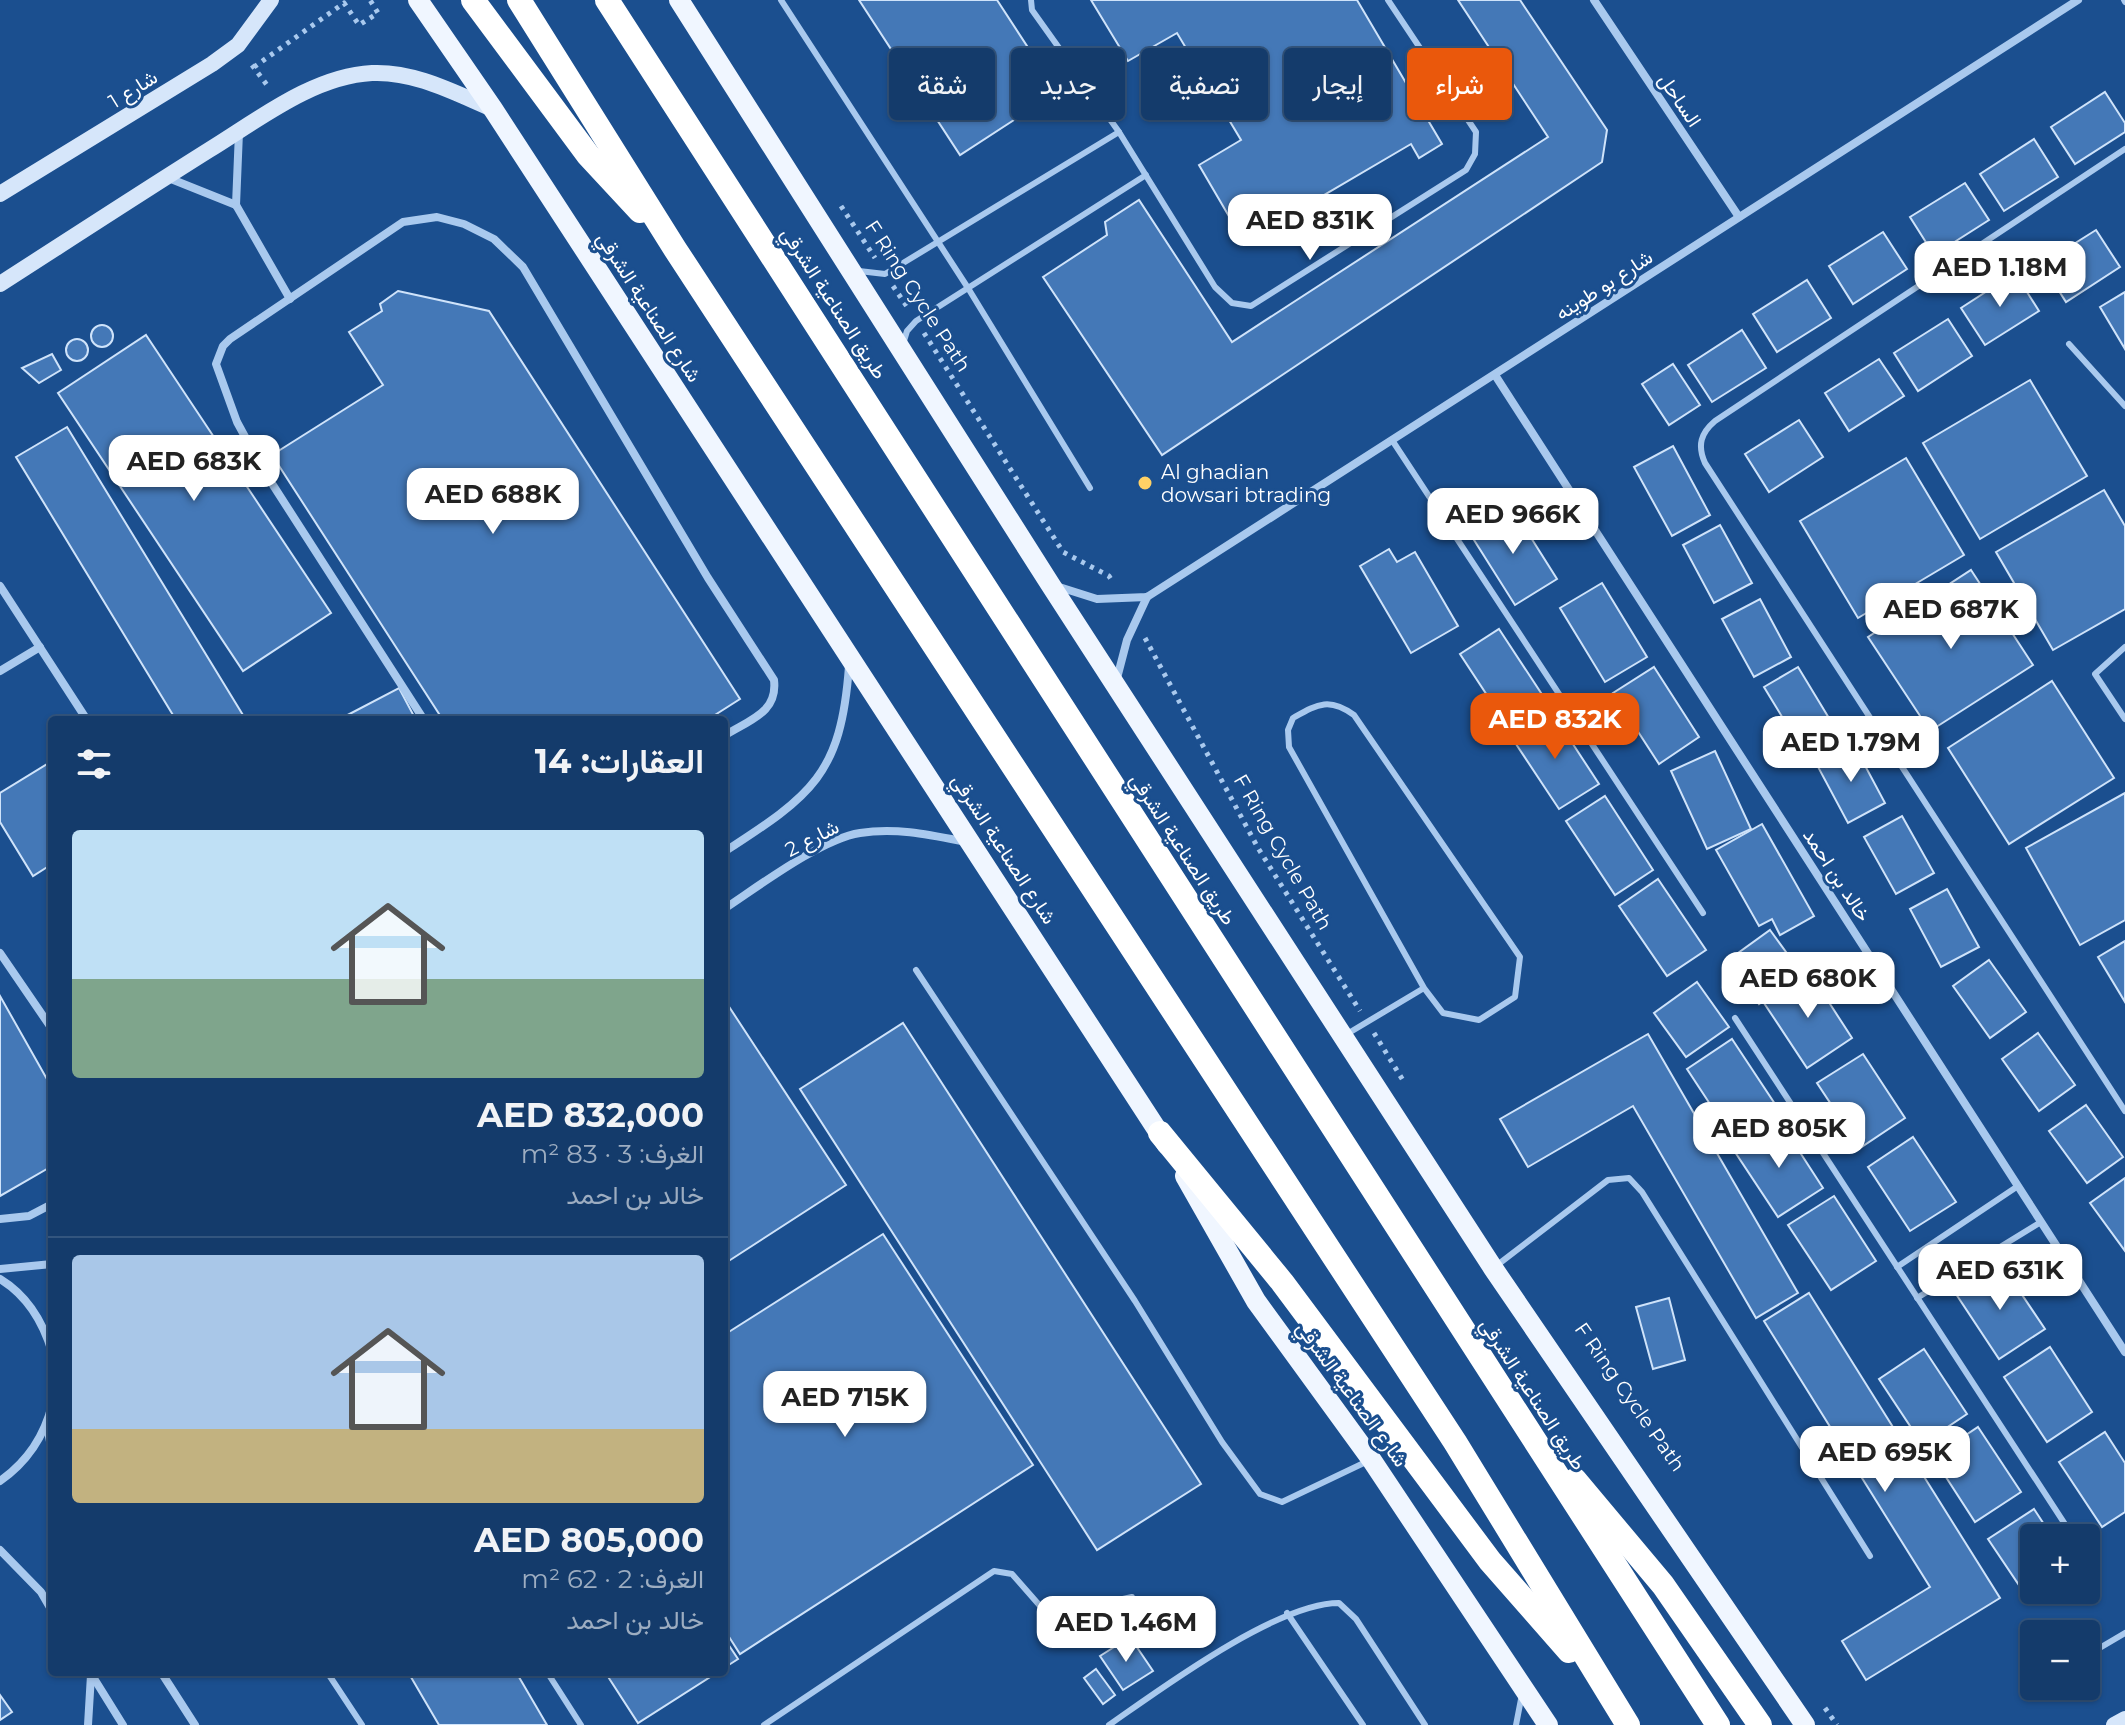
<!DOCTYPE html>
<html lang="ar">
<head>
<meta charset="utf-8">
<style>
	body { margin:0; font-family:Montserrat,Vazirmatn,sans-serif; background:#1d4271; color:#f1f3f6; direction:rtl; height:100vh; display:flex; flex-direction:column; font-size:30px; white-space:nowrap }
	* { box-sizing:border-box; margin:0 }
	p { font-size:26px; color:#9dadc1 }
	.icon { flex:none; width:44px; height:44px; fill:none; stroke:currentColor; stroke-width:2; stroke-linecap:round; stroke-linejoin:round }
	.map { position:relative; flex:1; overflow:hidden; direction:ltr }
	.drawer { position:absolute; left:48px; top:716px; width:680px; height:960px; display:flex; flex-direction:column; background:#143b6b; border-radius:8px; box-shadow:0 2px 6px #0004,0 0 0 2px #33557e; direction:rtl }
	.drawer>* { flex:none }
	.banner { position:absolute; left:752px; top:48px; width:760px; height:72px; direction:rtl; display:flex; gap:16px }
	.fabs { position:absolute; left:2020px; top:1524px; display:grid; gap:16px }
	.fabs a { display:grid; place-items:center; width:80px; height:80px; border-radius:8px; background:#143b6b; box-shadow:0 2px 6px #0004,0 0 0 2px #33557e; font-size:40px }
	.price { position:absolute; translate:-50% -68px; padding:0 18px; border-radius:16px; background:#fff; color:#222; font-size:26px; line-height:52px; filter:drop-shadow(0 2px 4px #0008) }
	.price::after { content:''; position:absolute; left:50%; top:48px; width:24px; height:18px; margin-left:-12px; background:inherit; clip-path:polygon(0 0,100% 0,50% 100%) }
	.price.current { background:#ea580c; color:#fff }
	ul { padding:0; list-style:none }
	li { display:grid; align-content:center; gap:16px; height:424px; padding:0 24px }
	li+li { border-top:2px solid #33557e }
	li span { display:grid; place-items:center; height:248px; border-radius:8px; color:#555 }
	li>.icon { margin-inline-start:auto }
	span .icon { width:144px; height:144px; fill:#fffc; stroke-width:1 }
	li b { font-size:34px }
	h2 { display:flex; justify-content:space-between; align-items:center; height:96px; padding:0 24px; font-size:34px }
	.tag { padding:0 28px; border-radius:8px; background:#143b6b; box-shadow:0 2px 6px #0004,0 0 0 2px #33557e; font-size:28px; line-height:72px }
	.tag.current { background:#ea580c; color:#fff }
	.map>svg:first-child { display:block }
	.building { fill:#4478b7; stroke:#cfe3fa; stroke-width:2 }
	.lines { fill:none; stroke-linecap:round; stroke-linejoin:round }
	.path { stroke:#a9c9ee; stroke-width:5; stroke-dasharray:4 6; stroke-linecap:butt }
	.lane { stroke:#a9c9ee; stroke-width:6 }
	.street { stroke:#a9c9ee; stroke-width:8 }
	.secondary { stroke:#d6e6fa; stroke-width:16 }
	.primary { stroke:#f0f6ff; stroke-width:20 }
	.highway { stroke:#fff; stroke-width:24 }
	.poi-dot { fill:#ffd166; stroke:#1b4f8f; stroke-width:3 }
	.labels { text-anchor:middle; stroke-width:6; stroke-linejoin:round; paint-order:stroke }
	.street-label { font-size:20px; fill:#fff; stroke:#1b4f8f }
	.poi-label { font-size:20px; fill:#fff; stroke:#1b4f8f; text-anchor:start }
</style>
</head>
<body>
<div class="map">
<svg width="2125" height="1725" viewBox="0 0 2125 1725">
	<rect width="100%" height="100%" fill="#1b4f8f"/>
	<!-- building -->
	<g class="building">
		<path d="M 859,0 L 997,0 L 1057,92 L 960,155 Z"/>
		<path d="M 1091,0 L 1357,0 L 1442,144 L 1419,158 L 1411,144 L 1244,242 L 1199,165 L 1241,140 L 1177,33 L 1128,61 Z"/>
		<path d="M 1458,0 L 1520,0 L 1607,130 L 1602,162 L 1162,455 L 1043,277 L 1107,235 L 1105,222 L 1139,200 L 1232,342 L 1548,137 Z"/>
		<path d="M 2105,92 L 2125,123 L 2125,132 L 2075,164 L 2051,127 Z"/>
		<path d="M 2034,139 L 2058,177 L 2004,211 L 1980,174 Z"/>
		<path d="M 1965,183 L 1989,220 L 1934,255 L 1910,217 Z"/>
		<path d="M 2096,230 L 2120,267 L 2066,302 L 2042,264 Z"/>
		<path d="M 1883,232 L 1907,269 L 1853,304 L 1829,266 Z"/>
		<path d="M 2015,273 L 2039,311 L 1985,345 L 1961,308 Z"/>
		<path d="M 1807,280 L 1831,318 L 1777,352 L 1753,314 Z"/>
		<path d="M 398,291 L 489,311 L 740,699 L 707,720 L 443,720 L 272,455 L 383,385 L 349,332 L 382,311 L 380,304 Z"/>
		<path d="M 2125,292 L 2125,349 L 2100,307 Z"/>
		<path d="M 1948,319 L 1972,356 L 1918,391 L 1894,353 Z"/>
		<circle cx="102" cy="336" r="11"/>
		<path d="M 1742,330 L 1766,368 L 1712,402 L 1688,365 Z"/>
		<path d="M 146,335 L 331,613 L 243,671 L 58,393 Z"/>
		<circle cx="77" cy="350" r="11"/>
		<path d="M 52,354 L 61,370 L 39,383 L 22,368 Z"/>
		<path d="M 1879,359 L 1904,396 L 1849,431 L 1825,393 Z"/>
		<path d="M 1673,364 L 1700,405 L 1669,425 L 1642,384 Z"/>
		<path d="M 2030,380 L 2087,476 L 1980,539 L 1923,443 Z"/>
		<path d="M 1799,420 L 1823,457 L 1769,492 L 1745,454 Z"/>
		<path d="M 67,427 L 246,720 L 176,720 L 16,457 Z"/>
		<path d="M 1673,446 L 1710,515 L 1672,536 L 1634,467 Z"/>
		<path d="M 1906,458 L 1964,555 L 1858,618 L 1800,521 Z"/>
		<path d="M 2104,490 L 2125,526 L 2125,609 L 2053,650 L 1996,552 Z"/>
		<path d="M 1511,506 L 1557,579 L 1515,605 L 1469,532 Z"/>
		<path d="M 1720,525 L 1752,583 L 1714,603 L 1683,545 Z"/>
		<path d="M 1389,549 L 1397,562 L 1415,552 L 1458,626 L 1411,653 L 1360,566 Z"/>
		<path d="M 1971,570 L 2033,665 L 1930,731 L 1868,637 Z"/>
		<path d="M 1602,583 L 1647,657 L 1605,682 L 1560,608 Z"/>
		<path d="M 1760,599 L 1791,657 L 1754,677 L 1722,619 Z"/>
		<path d="M 1499,629 L 1545,699 L 1506,724 L 1460,654 Z"/>
		<path d="M 1654,667 L 1699,737 L 1659,764 L 1613,693 Z"/>
		<path d="M 1798,667 L 1841,738 L 1807,758 L 1764,687 Z"/>
		<path d="M 2052,681 L 2114,778 L 2009,844 L 1948,748 Z"/>
		<path d="M 399,688 L 416,720 L 338,720 Z"/>
		<path d="M 1552,712 L 1599,784 L 1559,809 L 1512,738 Z"/>
		<path d="M 1854,745 L 1885,803 L 1848,823 L 1817,765 Z"/>
		<path d="M 1715,751 L 1751,829 L 1707,849 L 1671,771 Z"/>
		<path d="M 52,761 L 52,864 L 33,876 L 0,822 L 0,793 Z"/>
		<path d="M 2125,793 L 2125,920 L 2080,945 L 2026,848 Z"/>
		<path d="M 1605,796 L 1653,870 L 1615,895 L 1566,821 Z"/>
		<path d="M 1902,816 L 1934,873 L 1896,894 L 1864,837 Z"/>
		<path d="M 1762,824 L 1814,916 L 1780,935 L 1772,919 L 1759,926 L 1716,850 Z"/>
		<path d="M 1658,879 L 1706,950 L 1667,976 L 1619,906 Z"/>
		<path d="M 1947,889 L 1979,947 L 1941,967 L 1910,909 Z"/>
		<path d="M 1770,930 L 1802,974 L 1759,1004 L 1727,961 Z"/>
		<path d="M 2125,941 L 2125,1002 L 2098,957 Z"/>
		<path d="M 1989,960 L 2026,1012 L 1990,1038 L 1953,986 Z"/>
		<path d="M 1810,973 L 1852,1038 L 1807,1068 L 1764,1003 Z"/>
		<path d="M 1697,982 L 1729,1027 L 1686,1057 L 1654,1013 Z"/>
		<path d="M 0,996 L 52,1088 L 52,1166 L 0,1196 Z"/>
		<path d="M 724,999 L 846,1185 L 724,1264 Z"/>
		<path d="M 903,1023 L 1201,1484 L 1097,1550 L 800,1089 Z"/>
		<path d="M 2038,1033 L 2075,1085 L 2039,1111 L 2002,1059 Z"/>
		<path d="M 1648,1034 L 1798,1293 L 1756,1318 L 1633,1106 L 1528,1167 L 1500,1119 Z"/>
		<path d="M 1732,1039 L 1775,1104 L 1729,1133 L 1687,1069 Z"/>
		<path d="M 1863,1054 L 1905,1118 L 1860,1148 L 1817,1083 Z"/>
		<path d="M 2086,1105 L 2123,1157 L 2087,1183 L 2049,1131 Z"/>
		<path d="M 1781,1123 L 1823,1188 L 1778,1217 L 1735,1152 Z"/>
		<path d="M 1913,1137 L 1956,1202 L 1910,1231 L 1868,1167 Z"/>
		<path d="M 2125,1178 L 2125,1251 L 2090,1203 Z"/>
		<path d="M 1834,1196 L 1876,1261 L 1831,1290 L 1788,1225 Z"/>
		<path d="M 883,1234 L 1033,1465 L 740,1654 L 724,1629 L 724,1335 Z"/>
		<path d="M 2002,1265 L 2045,1329 L 1999,1359 L 1956,1294 Z"/>
		<path d="M 1809,1293 L 2000,1598 L 1866,1680 L 1842,1641 L 1930,1587 L 1764,1321 Z"/>
		<path d="M 1669,1298 L 1685,1360 L 1653,1369 L 1636,1307 Z"/>
		<path d="M 2050,1347 L 2092,1412 L 2047,1442 L 2004,1377 Z"/>
		<path d="M 1924,1349 L 1967,1414 L 1922,1444 L 1879,1379 Z"/>
		<path d="M 1978,1427 L 2021,1492 L 1975,1522 L 1933,1457 Z"/>
		<path d="M 2105,1432 L 2125,1463 L 2125,1512 L 2102,1527 L 2059,1462 Z"/>
		<path d="M 2034,1509 L 2053,1538 L 2034,1538 L 2034,1590 L 2051,1590 L 2031,1603 L 1988,1539 Z"/>
		<path d="M 1130,1637 L 1153,1671 L 1123,1690 L 1100,1656 Z"/>
		<path d="M 724,1638 L 738,1659 L 724,1668 Z"/>
		<path d="M 1096,1669 L 1115,1695 L 1103,1704 L 1084,1678 Z"/>
		<path d="M 408,1672 L 516,1672 L 547,1725 L 439,1725 Z"/>
		<path d="M 605,1672 L 718,1672 L 638,1723 Z"/>
		<path d="M 0,1695 L 12,1712 L 0,1720 Z"/>
	</g>
	<g class="lines">
		<!-- path -->
		<g class="path">
			<path d="M 252,65 L 270,89"/>
			<path d="M 254,67 L 344,3 L 359,25 L 378,13 L 370,0"/>
			<path d="M 841,206 L 875,258"/>
			<path d="M 893,286 L 908,308"/>
			<path d="M 924,333 L 1063,552 L 1109,576 L 1112,581"/>
			<path d="M 1145,638 L 1258,848 L 1360,1011"/>
			<path d="M 1374,1033 L 1404,1082"/>
			<path d="M 1825,1708 L 1837,1725"/>
		</g>
		<!-- lane -->
		<g class="lane">
			<path d="M 781,0 L 968,288 L 1090,488"/>
			<path d="M 1031,0 L 1032,10 L 1119,132 L 1215,287 L 1232,303 L 1251,306 L 1466,170 L 1475,154 L 1476,132 L 1388,0"/>
			<path d="M 2124,0 L 2125,2"/>
			<path d="M 2125,149 L 1715,421 C 1701,433 1697,445 1705,463 L 2125,1111"/>
			<path d="M 859,271 L 885,274 L 1119,132"/>
			<path d="M 903,344 L 907,331 L 916,321 L 1146,175"/>
			<path d="M 2069,344 L 2125,406"/>
			<path d="M 1392,440 L 1703,913"/>
			<path d="M 2125,647 L 2095,674 L 2125,719"/>
			<path d="M 916,970 L 1135,1301 L 1222,1442 L 1260,1494 L 1282,1502 L 1368,1461"/>
			<path d="M 1735,1018 L 2074,1538"/>
			<path d="M 1347,1034 L 1424,988 L 1443,1013 L 1479,1020 L 1515,997 L 1520,957 L 1354,715 C 1329,697 1318,704 1293,718 L 1288,730 L 1289,747 L 1424,988"/>
			<path d="M 1496,1266 L 1608,1180 L 1629,1178 L 1642,1192 L 1870,1556"/>
			<path d="M 1897,1267 L 2018,1186"/>
			<path d="M 1917,1298 L 2041,1222"/>
			<path d="M 1287,1613 L 1363,1725"/>
			<path d="M 2086,1656 L 2125,1633"/>
			<path d="M 327,1672 L 362,1725"/>
			<path d="M 547,1672 L 581,1725"/>
			<path d="M 764,1725 L 994,1571 L 1012,1574 L 1041,1607 L 1055,1614 L 1132,1597"/>
			<path d="M 1109,1725 C 1162,1688 1277,1603 1339,1603 L 1356,1619 L 1425,1725"/>
			<path d="M 1516,1725 L 1522,1694"/>
		</g>
		<!-- street -->
		<g class="street">
			<path d="M 1594,0 L 1739,217"/>
			<path d="M 166,177 L 236,205"/>
			<path d="M 236,205 L 290,299"/>
			<path d="M 236,205 L 239,132"/>
			<path d="M 1495,375 L 2125,1352"/>
			<path d="M 0,586 L 87,720"/>
			<path d="M 1056,586 L 1097,599 L 1147,597 L 2078,0"/>
			<path d="M 0,671 L 40,647"/>
			<path d="M 1116,682 L 1127,640 L 1147,597"/>
			<path d="M 424,720 L 262,468 L 237,422 L 216,364 L 223,346 L 230,339 L 403,222 L 437,217 L 464,224 L 494,239 L 523,267 L 708,578 L 774,680 C 778,713 749,720 724,736"/>
			<path d="M 724,852 C 812,795 841,775 849,666"/>
			<path d="M 724,909 C 759,886 821,839 860,833 C 896,827 931,835 966,842"/>
			<path d="M 0,953 L 52,1029"/>
			<path d="M 0,1219 L 29,1216 L 52,1204"/>
			<path d="M 0,1269 L 52,1264"/>
			<path d="M 0,1279 C 28,1296 43,1322 52,1352"/>
			<path d="M 47,1426 L 52,1452"/>
			<path d="M 0,1481 C 27,1462 44,1437 52,1405"/>
			<path d="M 0,1550 L 41,1592 L 52,1611"/>
			<path d="M 90,1672 L 123,1725"/>
			<path d="M 161,1672 L 195,1725"/>
			<path d="M 88,1725 L 91,1675"/>
		</g>
		<!-- secondary -->
		<g class="secondary">
			<path d="M 0,194 L 212,64 L 238,45 L 271,0"/>
			<path d="M 0,284 C 70,239 139,194 209,150 C 258,120 313,76 372,73 C 415,71 455,93 493,109"/>
			<path d="M 2114,1725 L 2125,1719"/>
		</g>
		<!-- primary -->
		<g class="primary">
			<path d="M 418,0 L 493,109 L 1167,1145"/>
			<path d="M 679,0 L 1050,584 L 1493,1268 L 1805,1725"/>
			<path d="M 1185,1176 L 1256,1301 L 1371,1459 L 1548,1725"/>
		</g>
		<!-- highway -->
		<g class="highway">
			<path d="M 473,0 L 588,155 L 640,211"/>
			<path d="M 519,0 L 675,249 L 1455,1442 L 1628,1725"/>
			<path d="M 607,0 L 1718,1725"/>
			<path d="M 1160,1133 L 1282,1282 L 1490,1561 L 1569,1651"/>
			<path d="M 1575,1480 L 1663,1585 L 1760,1725"/>
		</g>
	</g>
	<!-- markers -->
	<circle class="poi-dot" cx="1145" cy="483" r="8"/>
	<g class="labels">
		<!-- street labels -->
		<g class="street-label">
			<text transform="translate(133 89) rotate(-32)" y="7">شارع 1</text>
			<text transform="translate(1680 100) rotate(56)" y="7">الساحل</text>
			<text transform="translate(1604 285) rotate(-33)" y="7">شارع بو طوينه</text>
			<text transform="translate(918 296) rotate(57)" y="7">F Ring Cycle Path</text>
			<text transform="translate(834 303) rotate(57)" y="7">طريق الصناعية الشرقي</text>
			<text transform="translate(649 307) rotate(57)" y="7">شارع الصناعية الشرقي</text>
			<text transform="translate(812 838) rotate(-27)" y="7">شارع 2</text>
			<text transform="translate(1004 849) rotate(57)" y="7">شارع الصناعية الشرقي</text>
			<text transform="translate(1183 849) rotate(57)" y="7">طريق الصناعية الشرقي</text>
			<text transform="translate(1283 852) rotate(60)" y="7">F Ring Cycle Path</text>
			<text transform="translate(1837 875) rotate(57)" y="7">خالد بن احمد</text>
			<text transform="translate(1352 1394) rotate(54)" y="7">شارع الصناعية الشرقي</text>
			<text transform="translate(1533 1394) rotate(57)" y="7">طريق الصناعية الشرقي</text>
			<text transform="translate(1630 1397) rotate(55)" y="7">F Ring Cycle Path</text>
		</g>
		<!-- poi labels -->
		<g class="poi-label">
			<text x="1161" y="479">Al ghadian<tspan x="1161" dy="23">dowsari btrading</tspan></text>
		</g>
	</g>
</svg>
<div class="fabs">
<a>+</a>
<a>−</a>
</div>
<b class="price" style="left:1310px;top:262px">AED 831K</b>
<b class="price" style="left:2000px;top:309px">AED 1.18M</b>
<b class="price" style="left:194px;top:503px">AED 683K</b>
<b class="price" style="left:493px;top:536px">AED 688K</b>
<b class="price" style="left:1513px;top:556px">AED 966K</b>
<b class="price" style="left:1951px;top:651px">AED 687K</b>
<b class="price current" style="left:1555px;top:761px">AED 832K</b>
<b class="price" style="left:1851px;top:784px">AED 1.79M</b>
<b class="price" style="left:1808px;top:1020px">AED 680K</b>
<b class="price" style="left:1779px;top:1170px">AED 805K</b>
<b class="price" style="left:2000px;top:1312px">AED 631K</b>
<b class="price" style="left:845px;top:1439px">AED 715K</b>
<b class="price" style="left:1885px;top:1494px">AED 695K</b>
<b class="price" style="left:1126px;top:1664px">AED 1.46M</b>
<div class="banner">
<a class="tag current">شراء</a>
<a class="tag">إيجار</a>
<a class="tag">تصفية</a>
<a class="tag">جديد</a>
<a class="tag">شقة</a>
</div>
<section class="drawer">
<h2>العقارات: 14<svg class="icon" aria-label="filters" viewBox="0 0 24 24"><path d="M4 7h16M4 17h16"/><circle cx="9" cy="7" r="2"/><circle cx="15" cy="17" r="2"/></svg></h2>
<ul>
<li><span style="background:linear-gradient(#bfe0f5 60%,#7fa58c 0)"><svg class="icon" aria-label="home" viewBox="0 0 24 24"><path d="M3 11l9-7 9 7M6 9v11h12V9"/></svg></span><div><b>AED 832,000</b><p>الغرف: 3 · 83 m²</p><p>خالد بن احمد</p></div></li>
<li><span style="background:linear-gradient(#a9c7e8 70%,#c2b280 0)"><svg class="icon" aria-label="home" viewBox="0 0 24 24"><path d="M3 11l9-7 9 7M6 9v11h12V9"/></svg></span><div><b>AED 805,000</b><p>الغرف: 2 · 62 m²</p><p>خالد بن احمد</p></div></li>
</ul>
</section>
</div>
</body>
</html>
